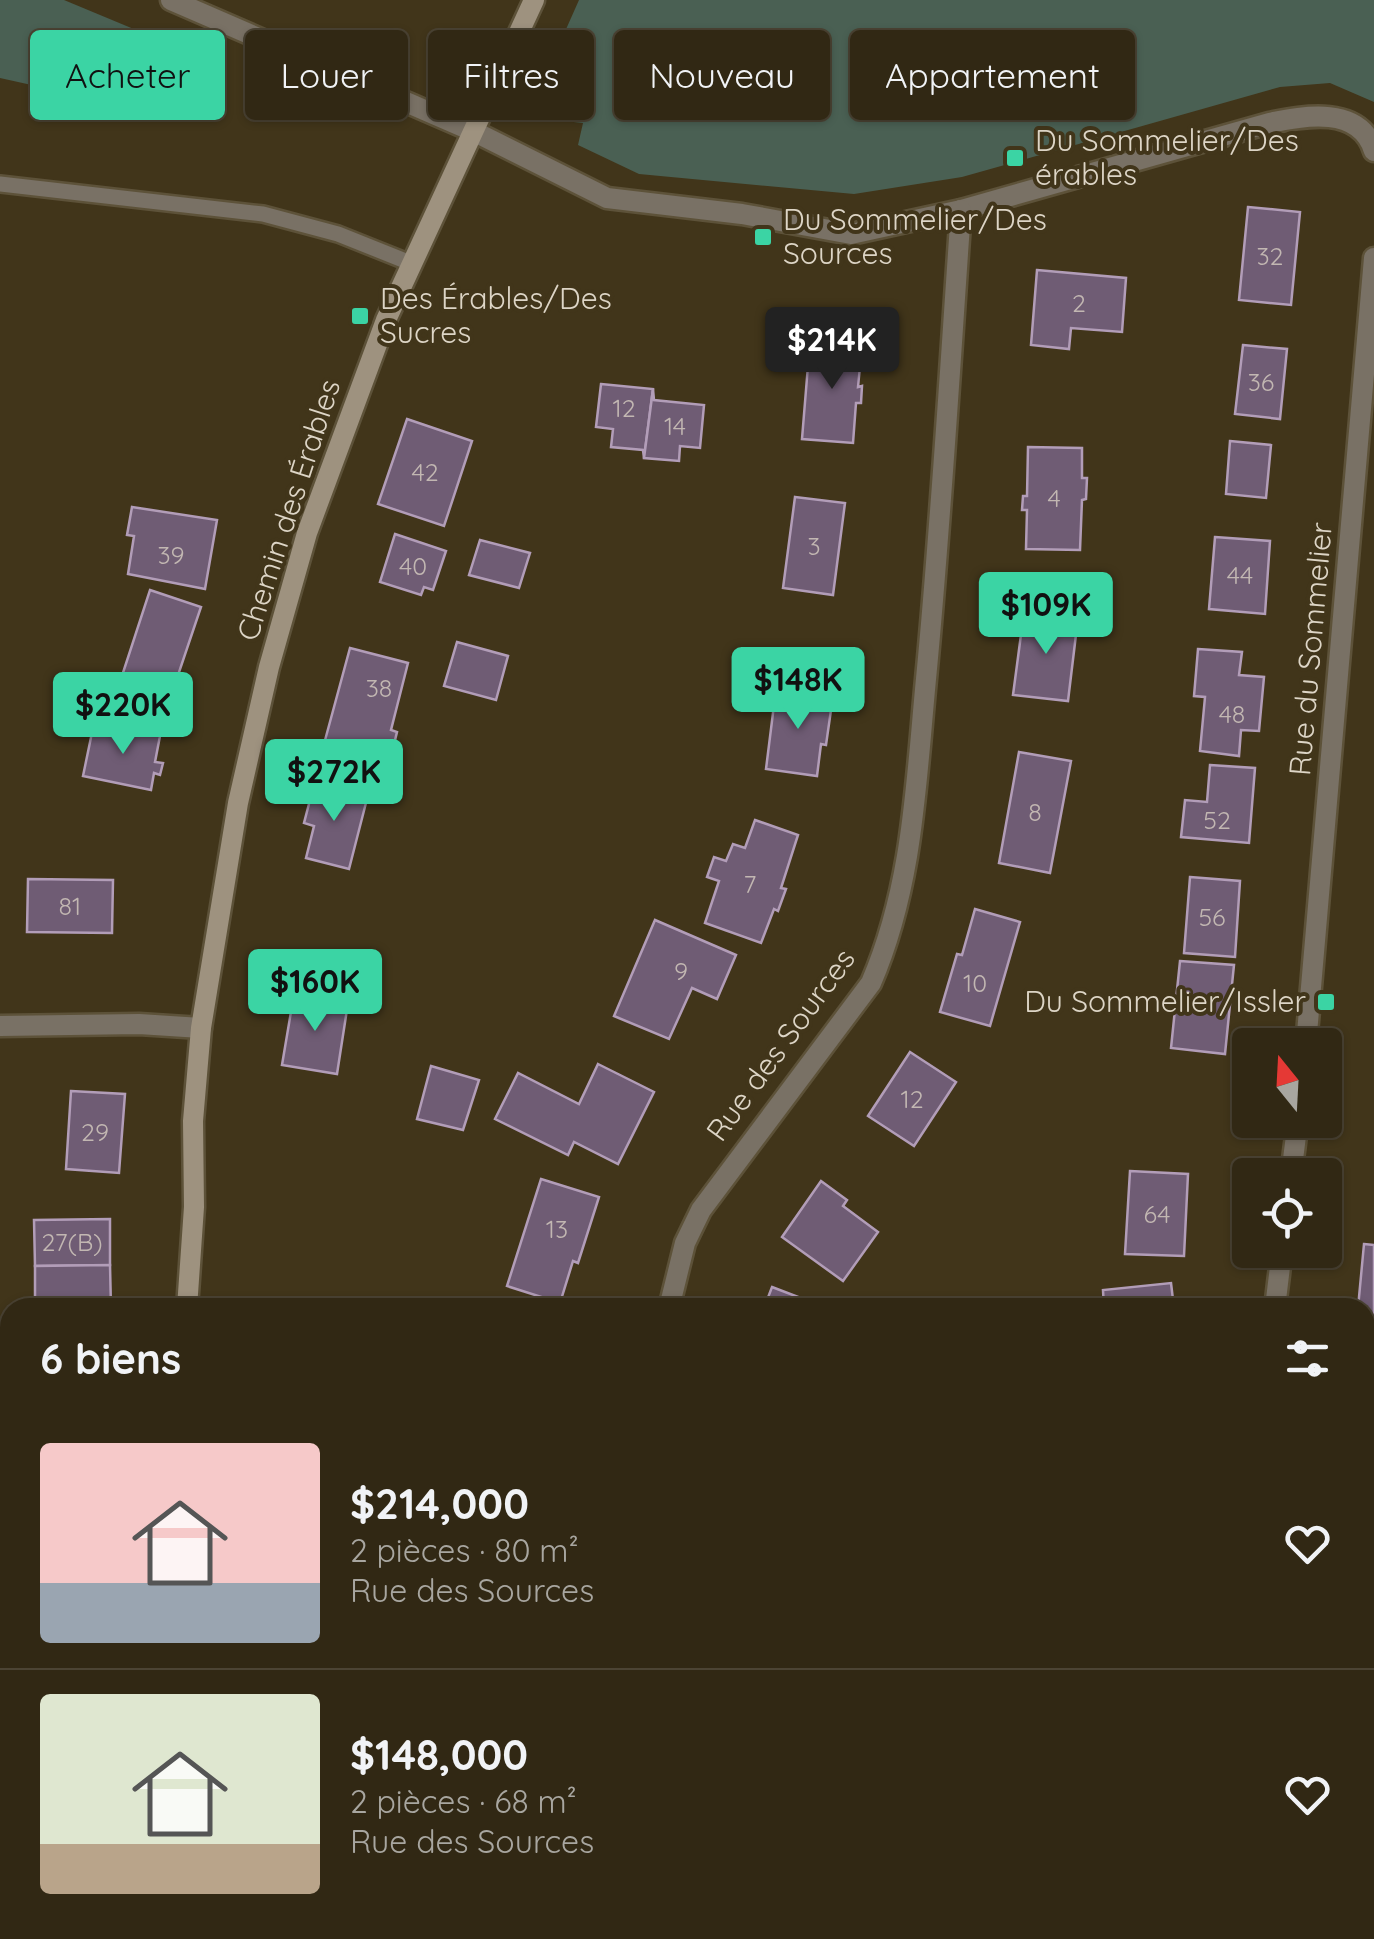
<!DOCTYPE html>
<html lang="fr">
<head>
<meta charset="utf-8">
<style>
	body { margin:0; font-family:Quicksand,sans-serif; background:#3d3422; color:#f1f3f6; height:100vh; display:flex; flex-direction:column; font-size:38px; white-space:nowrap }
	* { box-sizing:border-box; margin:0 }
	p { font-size:32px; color:#a8a6a0 }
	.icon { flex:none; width:55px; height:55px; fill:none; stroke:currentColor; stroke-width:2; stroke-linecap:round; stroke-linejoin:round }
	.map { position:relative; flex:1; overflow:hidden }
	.details { position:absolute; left:0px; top:1298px; width:1375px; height:642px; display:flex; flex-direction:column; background:#312814; border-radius:30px 30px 0 0; box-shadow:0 2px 8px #0004,0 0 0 2px #4c4434 }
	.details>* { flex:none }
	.guide { position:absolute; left:30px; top:30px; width:1315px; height:90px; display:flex; gap:20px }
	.needle { width:65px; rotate:342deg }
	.fabs { position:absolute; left:1232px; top:1028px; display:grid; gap:20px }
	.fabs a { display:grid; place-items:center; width:110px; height:110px; border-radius:10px; background:#312814; box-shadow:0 2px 8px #0004,0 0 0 2px #4c4434; font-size:50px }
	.price { position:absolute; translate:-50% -85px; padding:0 22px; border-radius:10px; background:#3bd4a4; color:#111; font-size:32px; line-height:65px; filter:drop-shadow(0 2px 5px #0008) }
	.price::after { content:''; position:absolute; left:50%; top:60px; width:30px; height:22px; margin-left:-15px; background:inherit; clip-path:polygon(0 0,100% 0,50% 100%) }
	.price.active { background:#222; color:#fff }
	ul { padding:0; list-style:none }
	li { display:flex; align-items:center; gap:30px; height:250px; padding:0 40px }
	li+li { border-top:2px solid #4c4434 }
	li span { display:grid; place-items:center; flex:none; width:280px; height:200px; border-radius:10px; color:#555 }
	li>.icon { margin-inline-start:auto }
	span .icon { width:120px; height:120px; fill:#fffc; stroke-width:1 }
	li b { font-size:42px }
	h2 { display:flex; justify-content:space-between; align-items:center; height:120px; padding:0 40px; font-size:42px }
	.chip { padding:0 35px; border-radius:10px; background:#312814; box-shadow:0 2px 8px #0004,0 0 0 2px #4c4434; font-size:35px; line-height:90px }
	.chip.active { background:#3bd4a4; color:#111 }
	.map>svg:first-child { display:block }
	.green { fill:#4a6053 }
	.building { fill:#6f5c74; stroke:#b29db8; stroke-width:2.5 }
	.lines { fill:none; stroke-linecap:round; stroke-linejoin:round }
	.lane-casing { stroke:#5d5239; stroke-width:20 }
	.street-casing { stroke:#5d5239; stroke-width:25 }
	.secondary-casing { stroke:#5d5239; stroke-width:25 }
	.lane { stroke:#797165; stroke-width:15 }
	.street { stroke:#797165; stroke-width:20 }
	.secondary { stroke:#9e927f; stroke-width:20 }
	.poi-dot { fill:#3bd4a4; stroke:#41351a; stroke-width:4 }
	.labels { text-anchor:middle; stroke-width:8; stroke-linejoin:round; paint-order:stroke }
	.number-label { font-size:25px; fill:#c2b7b2 }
	.poi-label { font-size:30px; fill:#ddd5c6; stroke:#41351a; text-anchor:start }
	.street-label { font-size:30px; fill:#ddd5c6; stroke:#41351a }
</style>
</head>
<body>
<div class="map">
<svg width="1374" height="1939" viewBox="0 0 1374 1939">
	<rect width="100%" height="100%" fill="#41351a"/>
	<!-- green -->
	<g class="green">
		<path d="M 0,0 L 64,0 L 225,67 L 167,115 L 0,78 Z"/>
		<path d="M 579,0 L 1374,0 L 1374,102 L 1330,83 L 1280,87 L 962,177 L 854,194 L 639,174 L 578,145 L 583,123 L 527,117 Z"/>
		<path d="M 1365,1778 L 1374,1788 L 1374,1939 L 603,1939 L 607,1930 L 1365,1930 Z"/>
	</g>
	<!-- building -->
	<g class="building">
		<path d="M 1248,207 L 1300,212 L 1291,305 L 1239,300 Z"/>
		<path d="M 1037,270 L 1126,278 L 1122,332 L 1071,328 L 1069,349 L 1031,345 Z"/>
		<path d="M 810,341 L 862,346 L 858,387 L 862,386 L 861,403 L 856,403 L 853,443 L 802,439 Z"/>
		<path d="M 1243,345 L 1287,349 L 1280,419 L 1235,414 Z"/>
		<path d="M 601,384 L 653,389 L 644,458 L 643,450 L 611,447 L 613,429 L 596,427 Z"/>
		<path d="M 653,389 L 654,400 L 704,405 L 700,448 L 680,446 L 679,461 L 644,458 Z"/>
		<path d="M 407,419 L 472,441 L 444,526 L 378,504 Z"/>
		<path d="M 1230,441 L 1271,445 L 1266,498 L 1226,494 Z"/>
		<path d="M 1028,447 L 1082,448 L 1082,478 L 1087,478 L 1086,499 L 1082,500 L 1080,550 L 1026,549 L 1027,510 L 1022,510 L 1023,496 L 1027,496 Z"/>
		<path d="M 795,497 L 845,503 L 833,595 L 783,588 Z"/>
		<path d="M 132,507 L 217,520 L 205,589 L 128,574 L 134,536 L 127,535 Z"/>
		<path d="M 395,534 L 446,551 L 433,590 L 424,587 L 421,595 L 380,582 Z"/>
		<path d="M 1215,537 L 1270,541 L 1265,614 L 1209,609 Z"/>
		<path d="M 480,540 L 530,553 L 519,588 L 469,575 Z"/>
		<path d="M 150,590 L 201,607 L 169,702 L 119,685 Z"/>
		<path d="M 1024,612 L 1078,618 L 1068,701 L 1013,695 Z"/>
		<path d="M 457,642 L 508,656 L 496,700 L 444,686 Z"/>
		<path d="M 350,648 L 408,663 L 391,730 L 397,732 L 393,748 L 386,747 L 383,760 L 324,744 Z"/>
		<path d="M 1198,649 L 1242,652 L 1239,675 L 1264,677 L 1259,731 L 1241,730 L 1239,756 L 1200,751 L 1205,697 L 1194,696 Z"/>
		<path d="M 776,689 L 833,696 L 826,745 L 821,744 L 817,776 L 766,769 Z"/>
		<path d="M 94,723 L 160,736 L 155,762 L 163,763 L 160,775 L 154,773 L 151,790 L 83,776 Z"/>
		<path d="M 1019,752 L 1071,761 L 1050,873 L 999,863 Z"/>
		<path d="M 1210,765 L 1255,768 L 1249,843 L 1181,837 L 1185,800 L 1207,802 Z"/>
		<path d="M 315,781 L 368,795 L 349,869 L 306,858 L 314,826 L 304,823 Z"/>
		<path d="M 755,820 L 798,835 L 781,888 L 786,889 L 778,911 L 774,909 L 761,943 L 705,923 L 719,881 L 707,877 L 714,857 L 726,861 L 733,844 L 745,848 Z"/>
		<path d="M 1190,877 L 1240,881 L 1235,957 L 1184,953 Z"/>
		<path d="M 28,879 L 113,880 L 112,933 L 27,932 Z"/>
		<path d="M 975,909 L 1020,922 L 990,1026 L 940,1012 L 957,954 L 962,955 Z"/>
		<path d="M 655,920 L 736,955 L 717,999 L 692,988 L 669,1039 L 614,1016 Z"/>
		<path d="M 1180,961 L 1234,965 L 1225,1054 L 1171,1048 Z"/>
		<path d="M 294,994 L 348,1003 L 337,1074 L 282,1065 Z"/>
		<path d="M 910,1052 L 956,1082 L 914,1146 L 868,1116 Z"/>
		<path d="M 598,1064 L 654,1092 L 618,1164 L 574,1142 L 568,1155 L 495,1119 L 518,1073 L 579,1104 Z"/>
		<path d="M 431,1066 L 479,1080 L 463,1130 L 417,1119 Z"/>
		<path d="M 71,1091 L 125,1094 L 119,1173 L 66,1169 Z"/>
		<path d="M 1130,1171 L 1188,1174 L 1184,1256 L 1125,1254 Z"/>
		<path d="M 541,1179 L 599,1197 L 578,1263 L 573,1261 L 560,1303 L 507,1286 Z"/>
		<path d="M 821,1181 L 847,1200 L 843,1206 L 878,1232 L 843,1281 L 782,1237 Z"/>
		<path d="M 110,1219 L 110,1265 L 35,1266 L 34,1220 Z"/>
		<path d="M 1364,1244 L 1374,1245 L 1374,1325 L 1365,1325 L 1365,1308 L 1358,1308 Z"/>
		<path d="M 110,1265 L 111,1308 L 35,1308 L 35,1266 Z"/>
		<path d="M 1171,1283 L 1174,1308 L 1104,1308 L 1103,1290 Z"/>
		<path d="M 772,1287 L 822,1306 L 822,1308 L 764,1308 Z"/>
		<path d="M 1365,1626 L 1374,1632 L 1374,1713 L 1365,1707 Z"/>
		<path d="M 254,1930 L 311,1930 L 312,1939 L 254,1939 Z"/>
	</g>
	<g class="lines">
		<defs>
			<path id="lane" d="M 0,184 L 263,214 L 338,234 L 413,264"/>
			<g id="street">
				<path d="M 171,0 L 475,132 L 607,198 L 742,214 L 851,234 L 961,210 L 1269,123 C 1304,116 1360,105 1374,151"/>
				<path d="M 0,1026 L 139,1024 L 201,1028"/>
				<path d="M 1306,1045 L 1374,258"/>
				<path d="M 1291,1175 L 1298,1120"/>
				<path d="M 669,1308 L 685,1243 L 701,1210 L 871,983 C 913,886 916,783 926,679 C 941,523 950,367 961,210"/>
				<path d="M 1275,1308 L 1282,1250"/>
				<path d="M 1365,1526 L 1374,1534"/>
				<path d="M 603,1939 L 607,1930"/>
			</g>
			<g id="secondary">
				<path d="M 187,1308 L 194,1207 L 193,1121 L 201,1028 L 238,803 L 269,667 L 307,533 L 386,320 L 534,0"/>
				<path d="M 179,1930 L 179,1939"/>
			</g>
		</defs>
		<!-- lane casing -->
		<use href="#lane" class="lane-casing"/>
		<!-- street casing -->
		<use href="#street" class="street-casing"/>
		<!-- secondary casing -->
		<use href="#secondary" class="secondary-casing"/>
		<!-- lane -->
		<use href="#lane" class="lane"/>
		<!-- street -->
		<use href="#street" class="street"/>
		<!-- secondary -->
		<use href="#secondary" class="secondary"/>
	</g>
	<!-- markers -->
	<g class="poi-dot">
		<rect x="1005" y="148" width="20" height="20" rx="5"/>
		<rect x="753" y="227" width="20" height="20" rx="5"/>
		<rect x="350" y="306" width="20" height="20" rx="5"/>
		<rect x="1316" y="992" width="20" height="20" rx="5"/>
	</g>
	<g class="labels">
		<!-- number labels -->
		<g class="number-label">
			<text x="1270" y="265">32</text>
			<text x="1079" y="312">2</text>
			<text x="1261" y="391">36</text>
			<text x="624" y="417">12</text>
			<text x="675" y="435">14</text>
			<text x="425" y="481">42</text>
			<text x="1054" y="507">4</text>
			<text x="814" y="555">3</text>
			<text x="171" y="564">39</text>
			<text x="413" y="575">40</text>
			<text x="1240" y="584">44</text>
			<text x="379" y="697">38</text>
			<text x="1232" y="723">48</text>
			<text x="1035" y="821">8</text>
			<text x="1217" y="829">52</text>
			<text x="750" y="893">7</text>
			<text x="70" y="915">81</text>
			<text x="1212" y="926">56</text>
			<text x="681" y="980">9</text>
			<text x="975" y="992">10</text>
			<text x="912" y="1108">12</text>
			<text x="95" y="1141">29</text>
			<text x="1157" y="1223">64</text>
			<text x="557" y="1238">13</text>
			<text x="72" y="1251">27(B)</text>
		</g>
		<!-- poi labels -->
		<g class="poi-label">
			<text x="1035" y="151">Du Sommelier/Des<tspan x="1035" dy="34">érables</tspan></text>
			<text x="783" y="230">Du Sommelier/Des<tspan x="783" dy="34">Sources</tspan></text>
			<text x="380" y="309">Des Érables/Des<tspan x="380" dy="34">Sucres</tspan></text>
			<text x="1306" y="1012" text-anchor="end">Du Sommelier/Issler</text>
		</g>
		<!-- street labels -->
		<g class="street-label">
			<text transform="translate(289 510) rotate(-72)" y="10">Chemin des Érables</text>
			<text transform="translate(1311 649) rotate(-85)" y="10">Rue du Sommelier</text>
			<text transform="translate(781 1045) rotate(-54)" y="10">Rue des Sources</text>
		</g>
	</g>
</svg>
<div class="fabs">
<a><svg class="needle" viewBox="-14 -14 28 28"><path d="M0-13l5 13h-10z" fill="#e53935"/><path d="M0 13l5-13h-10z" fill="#a8a6a0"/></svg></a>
<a><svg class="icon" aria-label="locate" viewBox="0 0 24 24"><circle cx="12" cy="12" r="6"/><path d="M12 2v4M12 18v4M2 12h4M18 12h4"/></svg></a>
</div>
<b class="price active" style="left:832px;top:392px">$214K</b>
<b class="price" style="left:1046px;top:657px">$109K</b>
<b class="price" style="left:798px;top:732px">$148K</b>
<b class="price" style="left:123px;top:757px">$220K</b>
<b class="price" style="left:334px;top:824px">$272K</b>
<b class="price" style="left:315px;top:1034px">$160K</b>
<div class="guide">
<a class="chip active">Acheter</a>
<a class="chip">Louer</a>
<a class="chip">Filtres</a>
<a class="chip">Nouveau</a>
<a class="chip">Appartement</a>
</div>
<section class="details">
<h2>6 biens<svg class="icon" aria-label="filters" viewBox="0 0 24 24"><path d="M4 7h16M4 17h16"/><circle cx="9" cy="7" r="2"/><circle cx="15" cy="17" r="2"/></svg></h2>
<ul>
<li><span style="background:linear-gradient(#f6c9c9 70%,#9aa5b1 0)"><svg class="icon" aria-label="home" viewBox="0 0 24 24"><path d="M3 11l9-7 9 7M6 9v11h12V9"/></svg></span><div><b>$214,000</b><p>2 pièces · 80 m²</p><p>Rue des Sources</p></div><svg class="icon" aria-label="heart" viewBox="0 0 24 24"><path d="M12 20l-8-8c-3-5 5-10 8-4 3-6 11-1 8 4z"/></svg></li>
<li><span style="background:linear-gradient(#dfe7d0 75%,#b9a48a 0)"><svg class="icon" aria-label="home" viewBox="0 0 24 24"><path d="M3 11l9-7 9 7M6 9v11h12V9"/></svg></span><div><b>$148,000</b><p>2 pièces · 68 m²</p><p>Rue des Sources</p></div><svg class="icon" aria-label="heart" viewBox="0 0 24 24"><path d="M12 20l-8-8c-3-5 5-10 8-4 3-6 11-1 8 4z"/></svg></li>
</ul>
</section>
</div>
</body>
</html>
